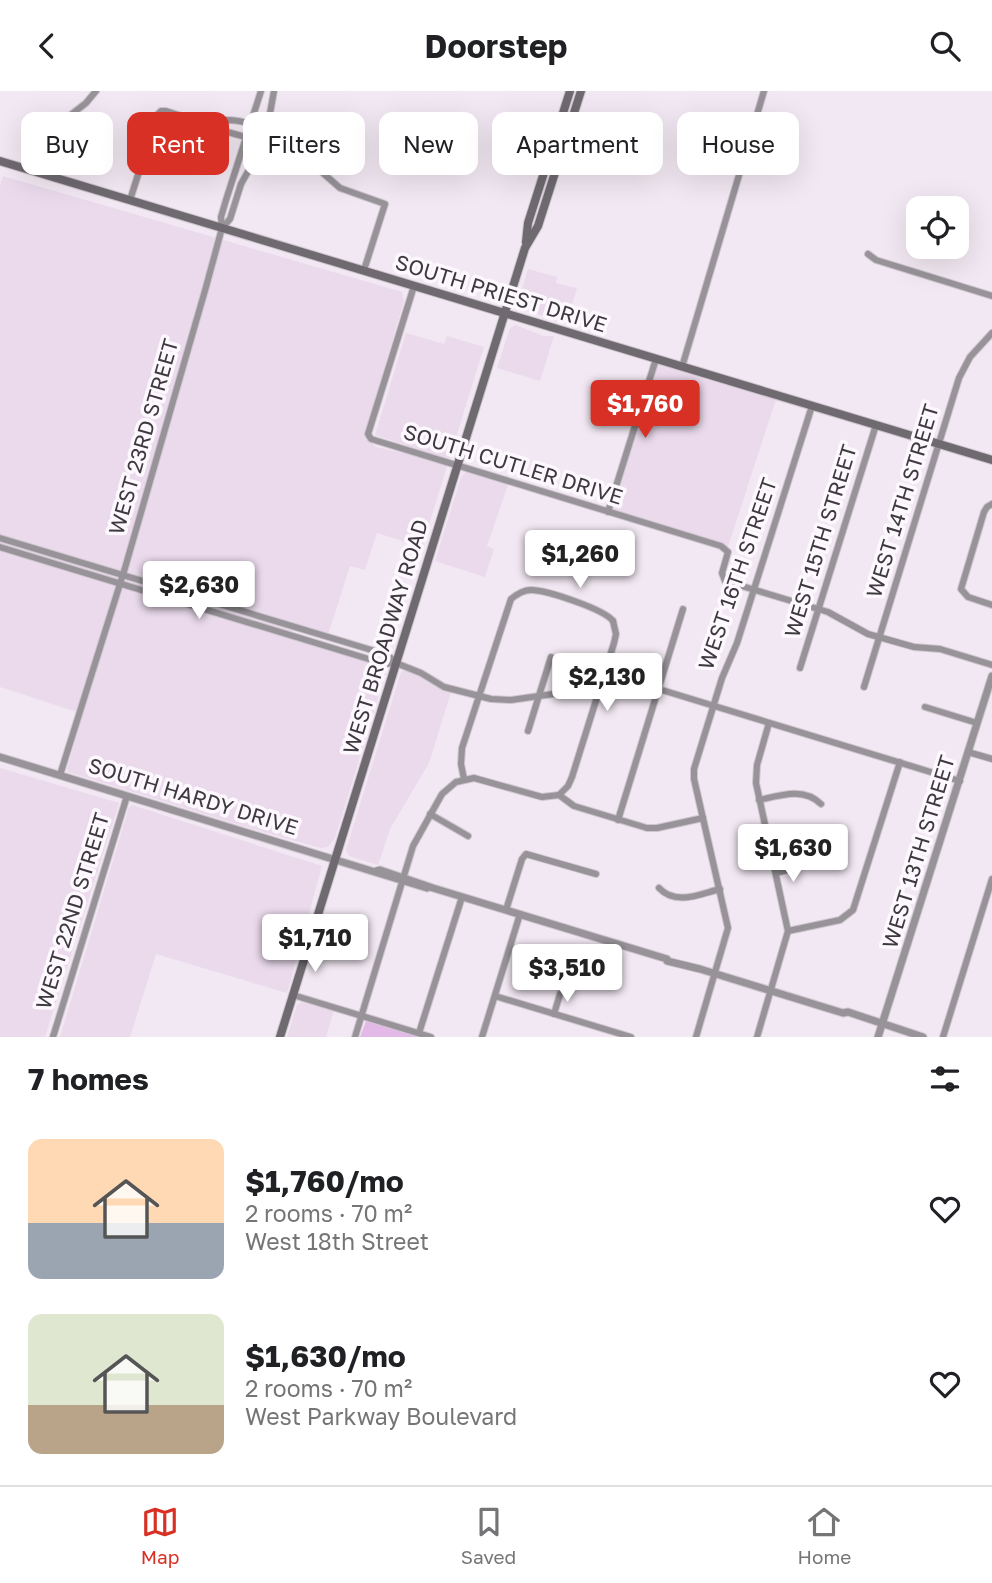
<!DOCTYPE html>
<html lang="en">
<head>
<meta charset="utf-8">
<style>
	body { margin:0; font-family:"Golos Text",sans-serif; background:#f2f2f2; color:#202124; height:100vh; display:flex; flex-direction:column; font-size:26px; white-space:nowrap }
	* { box-sizing:border-box; margin:0 }
	p { font-size:23px; color:#757577 }
	.icon { flex:none; width:38px; height:38px; fill:none; stroke:currentColor; stroke-width:2; stroke-linecap:round; stroke-linejoin:round }
	.map { position:relative; height:946px; overflow:hidden }
	.side { display:flex; flex-direction:column; background:#fff; flex:1 }
	.side>* { flex:none }
	.hud { position:absolute; left:21px; top:21px; width:950px; height:63px; display:flex; gap:14px }
	.tools { position:absolute; left:906px; top:105px; display:grid; gap:14px }
	.tools a { display:grid; place-items:center; width:63px; height:63px; border-radius:14px; background:#fff; box-shadow:0 7px 28px #0002; font-size:35px }
	.price { position:absolute; translate:-50% -60px; padding:0 16px; border-radius:7px; background:#fff; color:#222; font-size:23px; line-height:46px; filter:drop-shadow(0 2px 4px #0008) }
	.price::after { content:''; position:absolute; left:50%; top:42px; width:21px; height:16px; margin-left:-10px; background:inherit; clip-path:polygon(0 0,100% 0,50% 100%) }
	.price.on { background:#d93025; color:#fff }
	ul { padding:0; list-style:none }
	li { display:flex; align-items:center; gap:21px; height:175px; padding:0 28px }
	li span { display:grid; place-items:center; flex:none; width:196px; height:140px; border-radius:14px; color:#555 }
	li>.icon { margin-inline-start:auto }
	span .icon { width:84px; height:84px; fill:#fffc; stroke-width:1 }
	li b { font-size:30px }
	h2 { display:flex; justify-content:space-between; align-items:center; height:84px; padding:0 28px; font-size:30px }
	.pill { padding:0 24px; border-radius:14px; background:#fff; box-shadow:0 7px 28px #0002; font-size:24px; line-height:63px }
	.pill.on { background:#d93025; color:#fff }
	header { display:flex; justify-content:space-between; align-items:center; height:91px; padding:0 28px; background:#fff; font-size:32px; font-weight:700 }
	.tabs { display:flex; justify-content:space-around; align-items:center; height:98px; border-top:2px solid #e0e0e0; background:#fff; font-size:19px; color:#757577 }
	.tabs a { display:grid; justify-items:center; gap:4px }
	.tabs .on { color:#d93025 }
	.map>svg:first-child { display:block }
	.built { fill:#eadaec }
	.green { fill:#e2b9e7 }
	.lines { fill:none; stroke-linecap:round; stroke-linejoin:round }
	.minor-casing { stroke:#cec5cf; stroke-width:8 }
	.tertiary-casing { stroke:#cec5cf; stroke-width:9 }
	.secondary-casing { stroke:#cec5cf; stroke-width:10 }
	.minor { stroke:#979398; stroke-width:6 }
	.tertiary { stroke:#979398; stroke-width:7 }
	.secondary { stroke:#6f6970; stroke-width:8 }
	.labels { text-anchor:middle; stroke-width:7; stroke-linejoin:round; paint-order:stroke }
	.street-label { font-size:21px; fill:#3d393e; stroke:#fdf7fe }
</style>
</head>
<body>
<header><svg class="icon" aria-label="back" viewBox="0 0 24 24"><path d="M15 5l-7 7 7 7"/></svg>Doorstep<svg class="icon" aria-label="search" viewBox="0 0 24 24"><circle cx="10" cy="10" r="6"/><path d="M15 15l6 6"/></svg></header>
<div class="map">
<svg width="992" height="946" viewBox="0 0 992 946">
	<rect width="100%" height="100%" fill="#f2e8f3"/>
	<!-- built -->
	<g class="built">
		<path d="M 3,85 L 402,201 L 404,210 L 365,342 L 366,347 L 376,356 L 403,362 L 406,354 L 375,344 L 406,242 L 444,253 L 447,245 L 484,256 L 422,456 L 377,442 L 365,479 L 350,475 L 328,544 L 294,534 L 291,546 L 384,576 L 386,581 L 335,747 L 328,756 L 321,757 L 267,742 L 68,681 L 67,678 L 95,581 L 89,580 L 77,621 L 0,596 L 0,94 Z"/>
		<path d="M 528,178 L 557,186 L 556,192 L 577,197 L 566,233 L 519,217 L 518,212 Z"/>
		<path d="M 516,234 L 543,245 L 554,245 L 540,290 L 497,277 L 510,237 Z"/>
		<path d="M 656,268 L 777,305 L 727,459 L 608,421 Z"/>
		<path d="M 466,381 L 508,394 L 487,455 L 494,458 L 485,486 L 435,470 L 461,386 Z"/>
		<path d="M 408,579 L 438,597 L 451,601 L 429,672 L 390,738 L 378,774 L 349,765 L 346,759 L 400,584 L 402,580 Z"/>
		<path d="M 0,677 L 119,712 L 45,946 L 0,946 Z"/>
		<path d="M 132,714 L 322,775 L 287,902 L 156,863 L 130,946 L 60,946 L 129,716 Z"/>
		<path d="M 302,911 L 334,919 L 326,946 L 287,946 L 297,914 Z"/>
	</g>
	<!-- green -->
	<path class="green" d="M 366,930 L 367,930 L 420,946 L 360,946 Z"/>
	<g class="lines">
		<defs>
			<g id="minor">
				<path d="M 199,30 C 218,29 257,24 263,48"/>
				<path d="M 49,85 L 68,26 L 86,12 L 96,0"/>
				<path d="M 130,109 L 157,24 L 161,20 L 166,20 L 197,30 L 206,35 L 293,59 L 308,69 L 340,97 L 385,113 L 364,179"/>
				<path d="M 222,137 L 230,128 L 241,93 L 260,59 L 267,39 L 274,0"/>
				<path d="M 868,163 L 876,169 L 992,205"/>
				<path d="M 414,195 L 368,343 L 371,348 L 721,455 L 728,461 L 722,482 L 725,490 L 828,521 L 868,543 L 914,556 L 940,558 L 992,574"/>
				<path d="M 682,276 L 764,0"/>
				<path d="M 992,413 L 987,416 L 984,421 L 961,498 L 968,506 L 992,514"/>
				<path d="M 608,421 L 656,268"/>
				<path d="M 0,447 L 388,564 L 396,572 L 421,582 L 444,596 L 491,608 L 511,609 L 610,595 L 652,596 L 960,690"/>
				<path d="M 0,456 L 385,573 L 396,572"/>
				<path d="M 800,577 L 876,334"/>
				<path d="M 864,596 L 959,287 L 970,266 L 992,242"/>
				<path d="M 925,616 L 977,632"/>
				<path d="M 528,640 L 551,566"/>
				<path d="M 968,661 L 992,668"/>
				<path d="M 60,684 L 125,477 L 206,196 L 222,137 L 221,126 L 226,109 L 261,0"/>
				<path d="M 464,688 L 461,673 L 462,657 L 511,508 C 517,503 523,499 531,499 C 546,499 604,518 613,530"/>
				<path d="M 559,704 L 568,695 L 572,686 L 614,552 L 616,543 L 613,530"/>
				<path d="M 759,709 C 781,704 804,696 821,713"/>
				<path d="M 430,723 L 468,745"/>
				<path d="M 618,729 L 683,518"/>
				<path d="M 776,782 L 802,775"/>
				<path d="M 659,797 C 676,815 700,803 720,798"/>
				<path d="M 506,819 L 522,768 L 526,763 L 596,783"/>
				<path d="M 788,840 L 840,829 L 853,819 L 900,671"/>
				<path d="M 293,904 L 431,946"/>
				<path d="M 495,905 L 631,946"/>
				<path d="M 554,923 L 560,903"/>
				<path d="M 419,942 L 462,806"/>
				<path d="M 53,946 L 127,705"/>
				<path d="M 355,946 L 413,755 L 442,703 L 456,691 L 474,687 L 542,706 L 559,704 L 574,715 L 647,737 L 657,737 L 703,727"/>
				<path d="M 482,946 L 520,823"/>
				<path d="M 696,946 L 728,837 L 694,688 L 694,678 L 722,587 L 737,552 L 812,315"/>
				<path d="M 757,946 L 788,840 L 756,692 L 757,674 L 769,632"/>
				<path d="M 943,946 L 992,788"/>
			</g>
			<g id="tertiary">
				<path d="M 0,666 L 427,797"/>
				<path d="M 376,780 L 380,779 L 433,797 L 667,868 L 667,870 L 700,878 L 843,922 L 848,921 L 923,946"/>
				<path d="M 878,946 L 992,585"/>
			</g>
			<g id="secondary">
				<path d="M 0,70 L 992,369"/>
				<path d="M 526,151 L 528,132 L 570,0"/>
				<path d="M 280,946 L 525,157 L 538,135 L 581,0"/>
			</g>
		</defs>
		<!-- minor casing -->
		<use href="#minor" class="minor-casing"/>
		<!-- tertiary casing -->
		<use href="#tertiary" class="tertiary-casing"/>
		<!-- secondary casing -->
		<use href="#secondary" class="secondary-casing"/>
		<!-- minor -->
		<use href="#minor" class="minor"/>
		<!-- tertiary -->
		<use href="#tertiary" class="tertiary"/>
		<!-- secondary -->
		<use href="#secondary" class="secondary"/>
	</g>
	<g class="labels">
		<!-- street labels -->
		<g class="street-label">
			<text transform="translate(501 203) rotate(17)" y="7">SOUTH PRIEST DRIVE</text>
			<text transform="translate(144 346) rotate(-74)" y="7">WEST 23RD STREET</text>
			<text transform="translate(513 374) rotate(17)" y="7">SOUTH CUTLER DRIVE</text>
			<text transform="translate(903 410) rotate(-73)" y="7">WEST 14TH STREET</text>
			<text transform="translate(821 450) rotate(-73)" y="7">WEST 15TH STREET</text>
			<text transform="translate(738 483) rotate(-71)" y="7">WEST 16TH STREET</text>
			<text transform="translate(386 546) rotate(-73)" y="7">WEST BROADWAY ROAD</text>
			<text transform="translate(193 706) rotate(17)" y="7">SOUTH HARDY DRIVE</text>
			<text transform="translate(919 761) rotate(-73)" y="7">WEST 13TH STREET</text>
			<text transform="translate(73 820) rotate(-73)" y="7">WEST 22ND STREET</text>
		</g>
	</g>
</svg>
<div class="tools">
<a><svg class="icon" aria-label="locate" viewBox="0 0 24 24"><circle cx="12" cy="12" r="6"/><path d="M12 2v4M12 18v4M2 12h4M18 12h4"/></svg></a>
</div>
<b class="price on" style="left:645px;top:349px">$1,760</b>
<b class="price" style="left:580px;top:499px">$1,260</b>
<b class="price" style="left:199px;top:530px">$2,630</b>
<b class="price" style="left:607px;top:622px">$2,130</b>
<b class="price" style="left:793px;top:793px">$1,630</b>
<b class="price" style="left:315px;top:883px">$1,710</b>
<b class="price" style="left:567px;top:913px">$3,510</b>
<div class="hud">
<a class="pill">Buy</a>
<a class="pill on">Rent</a>
<a class="pill">Filters</a>
<a class="pill">New</a>
<a class="pill">Apartment</a>
<a class="pill">House</a>
</div>
</div>
<section class="side">
<h2>7 homes<svg class="icon" aria-label="filters" viewBox="0 0 24 24"><path d="M4 7h16M4 17h16"/><circle cx="9" cy="7" r="2"/><circle cx="15" cy="17" r="2"/></svg></h2>
<ul>
<li><span style="background:linear-gradient(#ffd9b3 60%,#9aa5b1 0)"><svg class="icon" aria-label="home" viewBox="0 0 24 24"><path d="M3 11l9-7 9 7M6 9v11h12V9"/></svg></span><div><b>$1,760/mo</b><p>2 rooms · 70 m²</p><p>West 18th Street</p></div><svg class="icon" aria-label="heart" viewBox="0 0 24 24"><path d="M12 20l-8-8c-3-5 5-10 8-4 3-6 11-1 8 4z"/></svg></li>
<li><span style="background:linear-gradient(#dfe7d0 65%,#b9a48a 0)"><svg class="icon" aria-label="home" viewBox="0 0 24 24"><path d="M3 11l9-7 9 7M6 9v11h12V9"/></svg></span><div><b>$1,630/mo</b><p>2 rooms · 70 m²</p><p>West Parkway Boulevard</p></div><svg class="icon" aria-label="heart" viewBox="0 0 24 24"><path d="M12 20l-8-8c-3-5 5-10 8-4 3-6 11-1 8 4z"/></svg></li>
</ul>
</section>
<nav class="tabs">
<a class="on"><svg class="icon" aria-label="map" viewBox="0 0 24 24"><path d="M3 6l6-2 6 2 6-2v14l-6 2-6-2-6 2zM9 4v14M15 6v14"/></svg>Map</a>
<a><svg class="icon" aria-label="saved" viewBox="0 0 24 24"><path d="M7 4h10v16l-5-4-5 4z"/></svg>Saved</a>
<a><svg class="icon" aria-label="home" viewBox="0 0 24 24"><path d="M3 11l9-7 9 7M6 9v11h12V9"/></svg>Home</a>
</nav>
</body>
</html>
